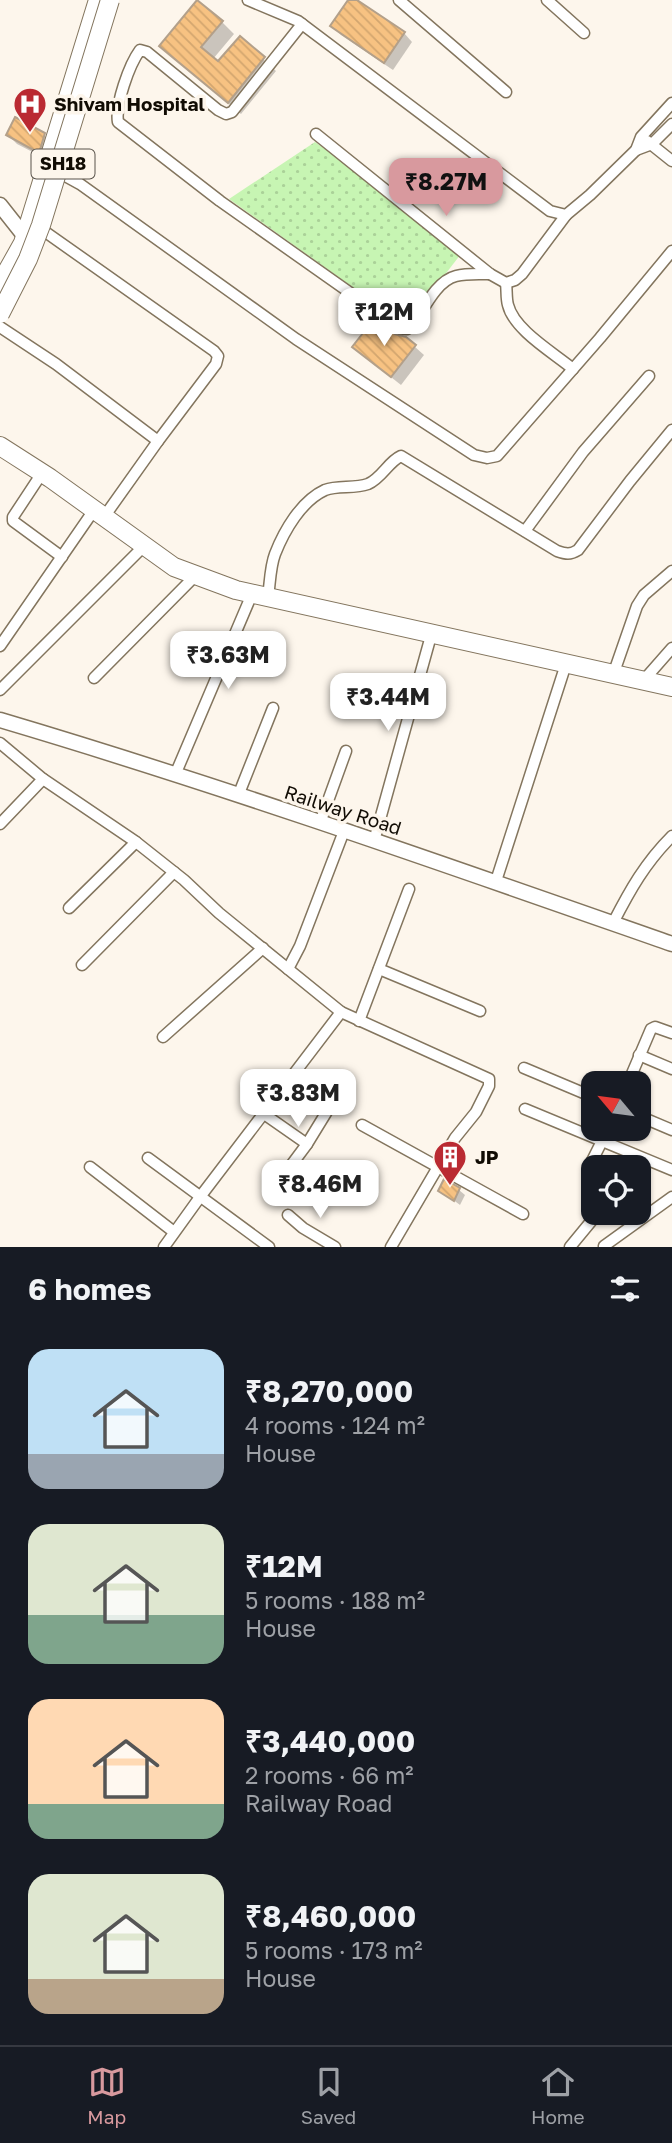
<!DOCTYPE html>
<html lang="en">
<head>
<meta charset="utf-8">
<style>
	body { margin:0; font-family:"Golos Text",sans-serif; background:#20242c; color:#f1f3f6; height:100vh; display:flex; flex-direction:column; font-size:26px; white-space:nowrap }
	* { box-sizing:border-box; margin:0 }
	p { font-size:23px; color:#9ea1a6 }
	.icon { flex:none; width:38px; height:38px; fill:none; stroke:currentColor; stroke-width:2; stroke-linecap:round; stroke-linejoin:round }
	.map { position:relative; height:1247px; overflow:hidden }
	.details { display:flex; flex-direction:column; background:#171b24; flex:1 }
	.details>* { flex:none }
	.needle { width:46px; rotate:299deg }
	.controls { position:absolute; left:581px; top:1071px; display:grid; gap:14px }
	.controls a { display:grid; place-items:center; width:70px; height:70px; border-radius:14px; background:#171b24; box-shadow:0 2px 5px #0004; font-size:35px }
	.price { position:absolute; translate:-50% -60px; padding:0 16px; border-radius:14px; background:#fff; color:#222; font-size:23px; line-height:46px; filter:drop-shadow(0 2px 4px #0008) }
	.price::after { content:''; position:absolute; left:50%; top:42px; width:21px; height:16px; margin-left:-10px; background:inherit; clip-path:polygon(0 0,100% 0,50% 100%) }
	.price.on { background:#d8999e; color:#111 }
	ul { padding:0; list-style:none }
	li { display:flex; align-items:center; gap:21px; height:175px; padding:0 28px }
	li span { display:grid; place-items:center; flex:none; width:196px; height:140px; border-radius:21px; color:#555 }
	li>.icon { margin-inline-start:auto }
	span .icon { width:84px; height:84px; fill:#fffc; stroke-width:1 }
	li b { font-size:30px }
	h2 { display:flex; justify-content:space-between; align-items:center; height:84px; padding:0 28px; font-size:30px }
	.dock { display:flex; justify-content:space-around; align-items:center; height:98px; border-top:2px solid #363941; background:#171b24; font-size:19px; color:#9ea1a6 }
	.dock a { display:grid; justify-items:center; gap:4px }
	.dock .on { color:#d8999e }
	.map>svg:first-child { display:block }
	.park { fill:url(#park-dots) }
	.shadow { fill:#0003 }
	.building { fill:url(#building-back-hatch); stroke:#b3a08a; stroke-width:2 }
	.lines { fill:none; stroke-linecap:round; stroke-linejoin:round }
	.minor-casing { stroke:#83755e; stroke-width:13 }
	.tertiary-casing { stroke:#83755e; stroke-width:17 }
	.primary-casing { stroke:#83755e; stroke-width:20 }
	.trunk-casing { stroke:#83755e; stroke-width:20 }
	.minor { stroke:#fff; stroke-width:10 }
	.tertiary { stroke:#fff; stroke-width:14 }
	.primary { stroke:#fff; stroke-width:18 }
	.trunk { stroke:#fff; stroke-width:18 }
	.primary-bridge-casing { stroke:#83755e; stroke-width:20; stroke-linecap:butt }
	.primary-bridge { stroke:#fff; stroke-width:18 }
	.labels { text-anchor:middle; stroke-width:7; stroke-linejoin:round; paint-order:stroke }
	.shield { fill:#fdf6ec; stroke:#58524a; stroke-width:2 }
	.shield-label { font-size:18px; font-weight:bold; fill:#110c04 }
	.poi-label { font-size:19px; font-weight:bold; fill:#110c04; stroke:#fdf6ec; text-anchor:start }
	.street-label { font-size:19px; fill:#110c04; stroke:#fdf6ec }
</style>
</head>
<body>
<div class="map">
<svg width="672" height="1247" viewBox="0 0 672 1247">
	<defs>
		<pattern id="park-dots" width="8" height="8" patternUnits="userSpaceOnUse" patternTransform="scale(1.75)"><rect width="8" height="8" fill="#c7f5b3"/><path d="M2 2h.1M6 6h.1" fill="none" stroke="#aad198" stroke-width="1.8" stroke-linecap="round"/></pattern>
		<pattern id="building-back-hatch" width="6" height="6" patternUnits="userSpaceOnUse" patternTransform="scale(1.75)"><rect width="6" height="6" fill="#f7c282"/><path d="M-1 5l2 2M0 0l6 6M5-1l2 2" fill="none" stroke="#d3a66f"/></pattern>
	</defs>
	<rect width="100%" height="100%" fill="#fdf6ec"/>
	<!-- park -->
	<path class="park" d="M 315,142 L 452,238 L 464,250 L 406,325 L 229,199 Z"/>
	<!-- shadow -->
	<g class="shadow">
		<path d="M 350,0 L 354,0 L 404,33 L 412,42 L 393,70 L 341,35 L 332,26 Z"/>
		<path d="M 222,22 L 234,34 L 213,59 L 219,64 L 240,38 L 276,71 L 241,114 L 173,57 Z"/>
		<path d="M 8,135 L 44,135 L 53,144 L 48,160 L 17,144 Z"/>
		<path d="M 405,338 L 424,355 L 401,385 L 363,355 Z"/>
		<path d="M 440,1190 L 459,1190 L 465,1195 L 460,1205 Z"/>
	</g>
	<!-- building -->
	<g class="building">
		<path d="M 197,0 L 223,21 L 201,47 L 218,61 L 240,36 L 265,57 L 228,103 L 159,46 Z"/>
		<path d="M 348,0 L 357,0 L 405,32 L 384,63 L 330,26 Z"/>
		<path d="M 15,117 L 45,133 L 39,153 L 6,135 Z"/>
		<path d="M 374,319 L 395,334 L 406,337 L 416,345 L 391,377 L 352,347 Z"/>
		<path d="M 444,1179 L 460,1188 L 454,1201 L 438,1191 Z"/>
	</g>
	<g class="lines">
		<defs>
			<g id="minor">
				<path d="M 248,0 L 298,21 L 550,211 L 566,215 L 590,195 L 636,150 L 641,137 L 672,103"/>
				<path d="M 399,0 L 506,92"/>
				<path d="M 547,0 L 584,33"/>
				<path d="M 302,24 L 232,112 L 226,114 L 218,110 L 147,52 L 140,50 C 129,65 115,105 118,122 L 220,201 L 400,328 L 407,329 L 413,325 C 424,309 436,281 456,276 C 467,273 479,274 490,274"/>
				<path d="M 316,134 L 490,274 L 506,283 L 515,280 L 522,274 L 566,215"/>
				<path d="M 647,141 L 672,161"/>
				<path d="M 636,150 L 652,144 L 672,124"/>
				<path d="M 60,173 L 80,184 L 296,339 L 474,455 L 487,458 L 497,456 L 600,338 L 672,251"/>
				<path d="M 44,231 L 214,351 L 218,356 L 216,364 L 158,441 L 104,517"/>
				<path d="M 506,283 C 507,290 506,298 508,305 C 514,330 554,353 573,369"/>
				<path d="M 0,327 L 56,364 L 158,441"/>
				<path d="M 42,473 L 13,517 L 13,521 L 62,557"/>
				<path d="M 525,531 L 583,452 L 649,376"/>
				<path d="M 268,597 C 270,584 270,567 275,554 C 284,531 301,501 325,490 C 338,485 354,489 368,484 C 382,478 388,462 401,456 L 557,551 C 566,554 570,555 578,550 L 630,481 L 672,430"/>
				<path d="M 0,646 L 94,510"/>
				<path d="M 613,675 L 637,606 L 644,595 L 672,571"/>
				<path d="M 94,678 L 196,575"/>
				<path d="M 643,681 L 672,648"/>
				<path d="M 0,690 L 144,546"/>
				<path d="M 0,743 L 43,779 L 136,842 L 184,880 L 219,913 L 341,1012 L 489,1079 L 489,1086 L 476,1112 L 455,1138 L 391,1247"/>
				<path d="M 175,775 L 252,594"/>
				<path d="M 238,796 L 273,708"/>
				<path d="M 320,823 L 346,751"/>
				<path d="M 0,824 L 43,779"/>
				<path d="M 374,841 L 432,632"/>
				<path d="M 496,881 L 566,664"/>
				<path d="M 69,908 L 136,842"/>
				<path d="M 613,923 C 630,890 645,863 672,836"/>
				<path d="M 82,965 L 174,872"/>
				<path d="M 288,969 L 300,946 L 344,831"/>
				<path d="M 379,969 L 480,1011"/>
				<path d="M 359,1021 L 409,889"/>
				<path d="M 163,1037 L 263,948"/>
				<path d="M 639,1055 L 672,1069"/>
				<path d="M 524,1068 L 593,1097"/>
				<path d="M 628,1083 L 651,1029 L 655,1027 L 672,1033"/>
				<path d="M 525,1109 L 672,1170"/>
				<path d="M 264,1114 L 307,1144"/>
				<path d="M 639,1116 L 672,1130"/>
				<path d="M 362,1125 L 523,1214"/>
				<path d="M 148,1158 L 269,1247"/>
				<path d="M 90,1167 L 174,1232"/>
				<path d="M 588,1169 L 608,1129"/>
				<path d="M 272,1191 L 307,1144 L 345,1082"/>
				<path d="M 288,1215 L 303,1228 L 335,1247"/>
				<path d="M 604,1246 L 672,1197"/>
				<path d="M 164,1247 L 200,1197 L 341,1012"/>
				<path d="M 570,1247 L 598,1213"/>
			</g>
			<g id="tertiary">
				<path d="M 0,205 L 30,243"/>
				<path d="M 0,720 C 226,787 449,866 672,944"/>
			</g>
			<path id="primary" d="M 0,284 L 23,243 L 98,0"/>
			<path id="trunk" d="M 0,446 L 50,478 L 174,567 L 236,590 L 672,687"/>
		</defs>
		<!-- minor casing -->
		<use href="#minor" class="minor-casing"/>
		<!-- tertiary casing -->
		<use href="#tertiary" class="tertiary-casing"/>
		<!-- primary casing -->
		<use href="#primary" class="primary-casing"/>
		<!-- trunk casing -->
		<use href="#trunk" class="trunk-casing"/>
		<!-- minor -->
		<use href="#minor" class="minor"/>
		<!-- tertiary -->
		<use href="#tertiary" class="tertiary"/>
		<!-- primary -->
		<use href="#primary" class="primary"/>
		<!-- trunk -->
		<use href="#trunk" class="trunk"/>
		<defs>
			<path id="primary-bridge" d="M 0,314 L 28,259 L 41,225 L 110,0"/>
		</defs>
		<!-- primary-bridge casing -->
		<use href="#primary-bridge" class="primary-bridge-casing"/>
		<!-- primary-bridge -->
		<use href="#primary-bridge" class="primary-bridge"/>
	</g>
	<!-- icons -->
	<defs>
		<symbol id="hospital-pin" viewBox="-11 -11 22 30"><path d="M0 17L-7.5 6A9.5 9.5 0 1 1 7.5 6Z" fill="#ba2a32" stroke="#fdf6ec"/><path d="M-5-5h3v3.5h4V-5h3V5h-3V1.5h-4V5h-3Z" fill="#fff"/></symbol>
		<symbol id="building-pin" viewBox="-11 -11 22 30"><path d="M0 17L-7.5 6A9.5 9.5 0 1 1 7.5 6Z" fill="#ba2a32" stroke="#fdf6ec"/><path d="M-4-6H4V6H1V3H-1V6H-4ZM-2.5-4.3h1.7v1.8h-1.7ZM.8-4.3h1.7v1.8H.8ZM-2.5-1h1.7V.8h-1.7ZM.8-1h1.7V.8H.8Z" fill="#fff"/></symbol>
	</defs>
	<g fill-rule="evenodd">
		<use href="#hospital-pin" x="11" y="85" width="38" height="52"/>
		<use href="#building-pin" x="431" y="1138" width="38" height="52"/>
	</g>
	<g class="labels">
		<!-- shield labels -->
		<rect class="shield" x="31.5" y="149.5" width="63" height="29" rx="5"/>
		<g class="shield-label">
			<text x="63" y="170">SH18</text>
		</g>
		<!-- poi labels -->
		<g class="poi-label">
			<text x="54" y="111">Shivam Hospital</text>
			<text x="475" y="1164">JP</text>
		</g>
		<!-- street labels -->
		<g class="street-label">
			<text transform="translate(343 810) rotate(18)" y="7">Railway Road</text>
		</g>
	</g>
</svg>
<div class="controls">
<a><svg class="needle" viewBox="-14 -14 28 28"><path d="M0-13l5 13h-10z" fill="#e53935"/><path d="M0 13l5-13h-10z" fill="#9ea1a6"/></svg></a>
<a><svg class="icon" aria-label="locate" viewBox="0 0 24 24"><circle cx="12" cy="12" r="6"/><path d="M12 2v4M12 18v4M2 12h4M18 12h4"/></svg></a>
</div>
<b class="price on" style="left:446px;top:218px">₹8.27M</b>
<b class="price" style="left:384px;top:348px">₹12M</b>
<b class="price" style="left:228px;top:691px">₹3.63M</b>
<b class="price" style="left:388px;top:733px">₹3.44M</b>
<b class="price" style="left:298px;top:1129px">₹3.83M</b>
<b class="price" style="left:320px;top:1220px">₹8.46M</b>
</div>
<section class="details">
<h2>6 homes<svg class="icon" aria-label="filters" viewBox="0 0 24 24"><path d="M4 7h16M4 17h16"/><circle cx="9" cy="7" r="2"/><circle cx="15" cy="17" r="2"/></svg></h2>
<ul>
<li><span style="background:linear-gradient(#bfe0f5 75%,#9aa5b1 0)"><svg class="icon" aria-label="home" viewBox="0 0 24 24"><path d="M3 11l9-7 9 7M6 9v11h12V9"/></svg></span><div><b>₹8,270,000</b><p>4 rooms · 124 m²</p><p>House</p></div></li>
<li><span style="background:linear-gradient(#dfe7d0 65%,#7fa58c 0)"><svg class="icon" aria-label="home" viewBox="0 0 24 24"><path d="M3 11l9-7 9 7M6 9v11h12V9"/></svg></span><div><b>₹12M</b><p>5 rooms · 188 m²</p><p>House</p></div></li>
<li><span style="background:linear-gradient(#ffd9b3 75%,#7fa58c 0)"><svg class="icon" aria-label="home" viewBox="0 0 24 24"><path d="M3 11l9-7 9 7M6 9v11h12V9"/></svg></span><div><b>₹3,440,000</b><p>2 rooms · 66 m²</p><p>Railway Road</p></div></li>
<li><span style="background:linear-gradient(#dfe7d0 75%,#b9a48a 0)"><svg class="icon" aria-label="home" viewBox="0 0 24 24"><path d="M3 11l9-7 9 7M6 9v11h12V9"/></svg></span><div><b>₹8,460,000</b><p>5 rooms · 173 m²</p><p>House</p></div></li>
</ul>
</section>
<nav class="dock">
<a class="on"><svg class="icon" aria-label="map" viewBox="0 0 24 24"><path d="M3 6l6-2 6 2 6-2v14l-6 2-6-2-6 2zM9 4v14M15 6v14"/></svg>Map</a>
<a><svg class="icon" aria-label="saved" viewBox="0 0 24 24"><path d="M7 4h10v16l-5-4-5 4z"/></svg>Saved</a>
<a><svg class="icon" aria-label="home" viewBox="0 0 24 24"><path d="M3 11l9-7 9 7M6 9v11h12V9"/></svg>Home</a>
</nav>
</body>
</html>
